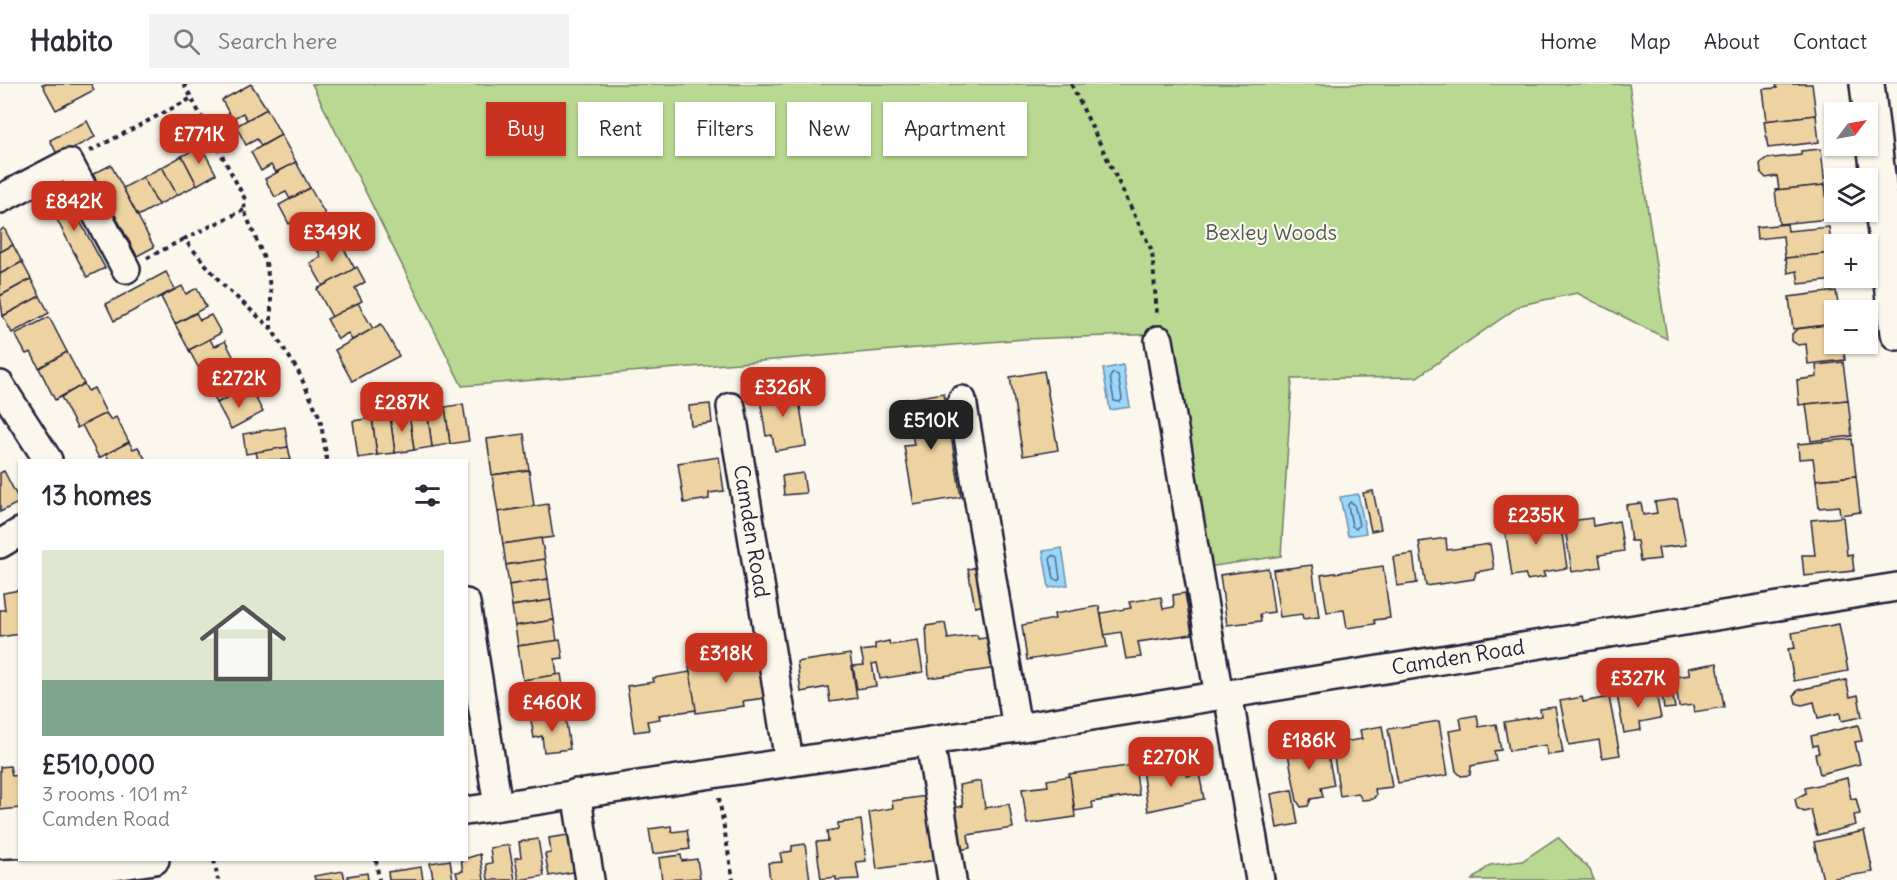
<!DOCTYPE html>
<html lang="en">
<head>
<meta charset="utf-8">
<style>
	body { margin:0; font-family:Delius,sans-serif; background:#f2f2f3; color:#2b2b33; height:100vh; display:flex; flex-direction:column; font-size:22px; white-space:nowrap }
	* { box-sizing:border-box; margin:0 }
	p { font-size:20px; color:#7c7c81 }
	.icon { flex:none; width:33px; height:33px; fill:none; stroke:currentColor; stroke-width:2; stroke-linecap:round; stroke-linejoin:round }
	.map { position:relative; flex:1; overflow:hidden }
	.sheet { position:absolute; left:18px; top:375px; width:450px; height:402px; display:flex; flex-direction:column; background:#fff; border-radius:0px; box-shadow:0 2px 4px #0004 }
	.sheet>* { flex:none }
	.banner { position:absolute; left:486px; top:18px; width:570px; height:54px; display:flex; gap:12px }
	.needle { width:39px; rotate:58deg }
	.fabs { position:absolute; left:1824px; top:18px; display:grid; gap:12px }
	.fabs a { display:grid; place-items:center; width:54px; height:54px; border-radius:0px; background:#fff; box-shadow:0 2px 4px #0004; font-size:30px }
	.price { position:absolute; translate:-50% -51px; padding:0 14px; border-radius:12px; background:#c8321e; color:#fff; font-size:20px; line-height:39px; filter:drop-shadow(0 2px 3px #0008) }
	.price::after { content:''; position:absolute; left:50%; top:36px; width:18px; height:14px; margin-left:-9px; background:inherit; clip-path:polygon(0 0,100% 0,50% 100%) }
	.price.active { background:#222; color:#fff }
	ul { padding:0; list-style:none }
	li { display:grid; align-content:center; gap:12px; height:318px; padding:0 24px }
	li+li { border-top:2px solid #e1e1e2 }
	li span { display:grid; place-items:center; height:186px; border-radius:0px; color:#555 }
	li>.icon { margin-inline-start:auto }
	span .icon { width:108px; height:108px; fill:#fffc; stroke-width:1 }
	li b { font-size:26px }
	h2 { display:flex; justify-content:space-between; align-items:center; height:72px; padding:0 24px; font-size:26px }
	.pill { padding:0 21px; border-radius:0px; background:#fff; box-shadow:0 2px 4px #0004; font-size:21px; line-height:54px }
	.pill.active { background:#c8321e; color:#fff }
	header { display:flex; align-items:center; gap:36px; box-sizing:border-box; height:84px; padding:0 30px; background:#fff; border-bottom:2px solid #e1e1e2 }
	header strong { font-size:28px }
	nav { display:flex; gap:33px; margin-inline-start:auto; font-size:21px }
	.search { width:420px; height:54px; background:#f2f2f3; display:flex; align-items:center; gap:15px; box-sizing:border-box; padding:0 21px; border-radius:0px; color:#7c7c81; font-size:22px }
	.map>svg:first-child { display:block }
	.green { fill:#b9d891; stroke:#6e7d66; stroke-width:1.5 }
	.water { fill:#9ad7fb; stroke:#6a8fae; stroke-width:1.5 }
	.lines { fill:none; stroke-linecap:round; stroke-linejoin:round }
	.shore { stroke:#526a88; stroke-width:1.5 }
	.building { fill:#eed3a2; stroke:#22223b; stroke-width:1.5 }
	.minor-casing { stroke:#22223b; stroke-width:32 }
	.major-casing { stroke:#22223b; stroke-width:38 }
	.path { stroke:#22223b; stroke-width:4; stroke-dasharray:4.5 4.5; stroke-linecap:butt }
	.minor { stroke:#fbf7ec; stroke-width:27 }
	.major { stroke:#fbf7ec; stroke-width:33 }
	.labels { text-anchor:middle; stroke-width:4.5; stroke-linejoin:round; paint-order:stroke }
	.park-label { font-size:21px; fill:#4f5955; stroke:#fbf7ec }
	.street-label { font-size:21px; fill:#22223b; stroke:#fbf7ec }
</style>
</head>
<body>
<header>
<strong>Habito</strong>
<div class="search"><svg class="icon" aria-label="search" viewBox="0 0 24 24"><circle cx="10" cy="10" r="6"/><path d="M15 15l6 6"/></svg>Search here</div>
<nav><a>Home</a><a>Map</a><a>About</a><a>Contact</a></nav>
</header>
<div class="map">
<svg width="1897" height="796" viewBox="0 0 1897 796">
	<rect width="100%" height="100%" fill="#fbf7ec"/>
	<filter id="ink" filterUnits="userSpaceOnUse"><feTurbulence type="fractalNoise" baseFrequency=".0167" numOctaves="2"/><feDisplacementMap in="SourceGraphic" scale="12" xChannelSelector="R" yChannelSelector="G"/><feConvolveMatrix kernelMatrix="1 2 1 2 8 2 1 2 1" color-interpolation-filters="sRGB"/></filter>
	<g filter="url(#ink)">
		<!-- green -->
		<g class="green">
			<path d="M 312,0 L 1629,0 L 1667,255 L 1577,209 L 1521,221 L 1417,293 L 1292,295 L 1281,472 L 1195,485 L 1161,250 L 1025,255 L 462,302 Z"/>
			<path d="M 1558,753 L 1590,786 L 1594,796 L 1472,796 L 1490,781 L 1522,777 Z"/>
		</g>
		<!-- water -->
		<g class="water">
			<path d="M 1123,281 L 1130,323 L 1110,326 L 1103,285 Z"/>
			<path d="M 1358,410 L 1366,449 L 1348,452 L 1340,413 Z"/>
			<path d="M 1062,464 L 1068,501 L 1049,504 L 1043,467 Z"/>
		</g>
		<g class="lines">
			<!-- shore -->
			<g class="shore">
				<path d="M 1113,289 L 1118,291 L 1122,315 L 1120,318 L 1114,317 L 1110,293 Z"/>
				<path d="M 1350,418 L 1354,420 L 1359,441 L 1356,445 L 1352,442 L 1348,421 Z"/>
				<path d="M 1053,471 L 1057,474 L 1060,494 L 1058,497 L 1054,494 L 1050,475 Z"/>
			</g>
		</g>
		<!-- building -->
		<g class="building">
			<path d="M 42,0 L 91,0 L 94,6 L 56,26 Z"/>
			<path d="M 251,0 L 267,25 L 247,36 L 243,29 L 232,35 L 222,16 Z"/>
			<path d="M 1776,0 L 1812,0 L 1816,31 L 1767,37 L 1763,5 L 1777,4 Z"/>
			<path d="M 267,25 L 281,51 L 261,62 L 257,55 L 246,61 L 236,42 Z"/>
			<path d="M 1816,31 L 1819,58 L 1768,64 L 1764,37 Z"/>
			<path d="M 87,37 L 95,53 L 58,72 L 50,56 Z"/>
			<path d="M 281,51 L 296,78 L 276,88 L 271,81 L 261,87 L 251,68 Z"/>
			<path d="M 201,62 L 216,90 L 197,101 L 182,72 Z"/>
			<path d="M 1821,65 L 1825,101 L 1779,106 L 1777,92 L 1766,94 L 1761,89 L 1760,80 L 1765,75 L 1801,71 L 1801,67 Z"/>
			<path d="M 182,72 L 197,101 L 177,111 L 162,83 Z"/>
			<path d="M 296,78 L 310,104 L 290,115 L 286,108 L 275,113 L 265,95 Z"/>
			<path d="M 111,81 L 154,163 L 137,172 L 93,90 Z"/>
			<path d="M 162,83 L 177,111 L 158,121 L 143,93 Z"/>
			<path d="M 143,93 L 158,121 L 138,132 L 123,104 Z"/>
			<path d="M 1825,101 L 1829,135 L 1779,140 L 1775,106 Z"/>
			<path d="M 61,102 L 105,184 L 87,193 L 44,111 Z"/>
			<path d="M 310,104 L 325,130 L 304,141 L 300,134 L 289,140 L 279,121 Z"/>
			<path d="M 325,130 L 339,156 L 318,167 L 314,160 L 304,166 L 294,147 Z"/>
			<path d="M 1787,140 L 1788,147 L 1829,143 L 1832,169 L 1785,175 L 1783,152 L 1757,155 L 1756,143 Z"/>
			<path d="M 4,144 L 13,161 L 0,168 L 0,147 Z"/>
			<path d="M 339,156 L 355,185 L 323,202 L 310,179 L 321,173 L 318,167 Z"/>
			<path d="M 13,161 L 22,178 L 0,190 L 0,168 Z"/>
			<path d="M 1832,169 L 1835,196 L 1799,200 L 1797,187 L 1788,189 L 1786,174 Z"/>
			<path d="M 22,178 L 31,195 L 0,212 L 0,190 Z"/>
			<path d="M 357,183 L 365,198 L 355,204 L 362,217 L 332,233 L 317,205 Z"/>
			<path d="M 166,188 L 175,205 L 114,237 L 106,220 Z"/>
			<path d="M 31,195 L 40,212 L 3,232 L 0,212 Z"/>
			<path d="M 182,202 L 186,210 L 197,204 L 206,223 L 175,240 L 161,213 Z"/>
			<path d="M 1836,207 L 1839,226 L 1834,226 L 1834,240 L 1793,245 L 1789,213 Z"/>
			<path d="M 40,212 L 49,229 L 12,249 L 3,232 Z"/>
			<path d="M 358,219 L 373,245 L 352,256 L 348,249 L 338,255 L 327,235 Z"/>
			<path d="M 196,229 L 200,236 L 211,231 L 221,249 L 189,266 L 175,240 Z"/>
			<path d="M 49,233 L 67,268 L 39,284 L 31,268 L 26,270 L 15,250 Z"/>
			<path d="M 381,240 L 399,272 L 352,297 L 335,266 Z"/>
			<path d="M 1834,240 L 1834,260 L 1843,260 L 1845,276 L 1808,280 L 1806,260 L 1798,261 L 1792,257 L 1792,250 L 1797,245 Z"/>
			<path d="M 210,255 L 214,263 L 225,257 L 235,276 L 203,292 L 189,266 Z"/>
			<path d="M 67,268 L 84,300 L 55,316 L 39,284 Z"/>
			<path d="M 1843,278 L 1848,316 L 1799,321 L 1797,296 L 1817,293 L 1816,281 Z"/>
			<path d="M 224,281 L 228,289 L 239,283 L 249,302 L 217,319 L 203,292 Z"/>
			<path d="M 1044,287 L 1058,366 L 1023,372 L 1010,293 Z"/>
			<path d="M 84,300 L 88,307 L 94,304 L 106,329 L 77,344 L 61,313 Z"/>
			<path d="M 797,302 L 806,362 L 775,367 L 772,351 L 766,352 L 759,309 Z"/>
			<path d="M 238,308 L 242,315 L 253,309 L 263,328 L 231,345 L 217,319 Z"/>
			<path d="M 944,309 L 961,413 L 914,421 L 904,362 L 914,361 L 906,315 Z"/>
			<path d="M 1848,316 L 1852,352 L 1811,357 L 1806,320 Z"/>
			<path d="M 463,320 L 469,357 L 450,360 L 445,323 Z"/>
			<path d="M 710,320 L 712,339 L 691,342 L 689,322 Z"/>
			<path d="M 445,323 L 450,360 L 432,363 L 427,326 Z"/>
			<path d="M 427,326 L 432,363 L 414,366 L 409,329 Z"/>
			<path d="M 106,329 L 111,336 L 116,333 L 129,358 L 99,374 L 82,341 Z"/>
			<path d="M 409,329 L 414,366 L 395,369 L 390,332 Z"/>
			<path d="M 390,332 L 395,369 L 377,371 L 372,334 Z"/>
			<path d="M 372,334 L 377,371 L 358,374 L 353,337 Z"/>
			<path d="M 285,343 L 288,363 L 246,370 L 243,350 Z"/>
			<path d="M 524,350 L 529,386 L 492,391 L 487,355 Z"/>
			<path d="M 1852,355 L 1856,392 L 1816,396 L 1813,374 L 1799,375 L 1798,360 Z"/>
			<path d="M 129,358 L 133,365 L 138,363 L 146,376 L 109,376 L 106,370 Z"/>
			<path d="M 288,363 L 291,376 L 258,376 L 256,368 Z"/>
			<path d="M 719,373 L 724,407 L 709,409 L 709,415 L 684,419 L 678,379 Z"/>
			<path d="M 529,386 L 534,422 L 498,428 L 492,391 Z"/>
			<path d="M 4,387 L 20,418 L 0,428 L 0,389 Z"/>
			<path d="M 803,389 L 806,409 L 784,411 L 782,392 Z"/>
			<path d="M 1856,392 L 1860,428 L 1840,431 L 1839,422 L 1819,424 L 1816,396 Z"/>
			<path d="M 1373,407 L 1381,445 L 1371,447 L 1363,409 Z"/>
			<path d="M 1677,415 L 1686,461 L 1658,464 L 1660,475 L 1640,477 L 1637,457 L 1631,457 L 1626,421 L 1641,419 L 1643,431 L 1657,429 L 1655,418 Z"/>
			<path d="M 548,420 L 553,453 L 503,460 L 498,428 Z"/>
			<path d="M 1559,430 L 1567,484 L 1543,488 L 1545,493 L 1527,496 L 1525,490 L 1512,492 L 1504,438 Z"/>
			<path d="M 1843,433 L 1847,471 L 1852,470 L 1854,487 L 1804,492 L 1802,471 L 1815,471 L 1811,436 Z"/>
			<path d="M 1592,434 L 1593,442 L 1619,437 L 1624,467 L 1599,471 L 1601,483 L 1572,488 L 1564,438 Z"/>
			<path d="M 541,454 L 545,475 L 506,481 L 503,460 Z"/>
			<path d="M 1446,454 L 1447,466 L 1490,460 L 1494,485 L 1476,488 L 1474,495 L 1426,502 L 1419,458 Z"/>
			<path d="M 1413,470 L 1417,499 L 1397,502 L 1393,473 Z"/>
			<path d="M 545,475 L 548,495 L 509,501 L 506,481 Z"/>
			<path d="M 1312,481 L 1319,533 L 1303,535 L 1302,530 L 1280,533 L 1273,486 Z"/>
			<path d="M 983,482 L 990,520 L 975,523 L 968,485 Z"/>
			<path d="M 1383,482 L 1390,534 L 1374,536 L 1375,540 L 1347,544 L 1344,526 L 1327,528 L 1321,491 Z"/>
			<path d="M 1268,484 L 1274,528 L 1260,530 L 1261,537 L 1227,541 L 1220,491 Z"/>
			<path d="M 548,495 L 551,516 L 512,522 L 509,501 Z"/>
			<path d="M 20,506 L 20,550 L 0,553 L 0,526 L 5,526 L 3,509 Z"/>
			<path d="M 1185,509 L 1192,550 L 1138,558 L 1141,573 L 1126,575 L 1121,548 L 1104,551 L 1101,529 L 1131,524 L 1129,518 L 1161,513 L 1163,525 L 1174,523 L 1173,511 Z"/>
			<path d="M 551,516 L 554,536 L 515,542 L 512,522 Z"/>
			<path d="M 1099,522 L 1107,563 L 1027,576 L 1022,541 L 1055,535 L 1054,530 Z"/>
			<path d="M 554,536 L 557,557 L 518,562 L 515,542 Z"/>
			<path d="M 945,539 L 948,555 L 977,551 L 978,555 L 992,553 L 997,584 L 929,594 L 926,542 Z"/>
			<path d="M 1839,540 L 1848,587 L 1794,597 L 1788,565 L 1795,564 L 1792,549 Z"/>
			<path d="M 560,556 L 563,574 L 555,575 L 557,591 L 523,596 L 518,562 Z"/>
			<path d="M 889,557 L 890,561 L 918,557 L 923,588 L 880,595 L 877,579 L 872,580 L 876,602 L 857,605 L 853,582 L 864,581 L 861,567 L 875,565 L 875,560 Z"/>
			<path d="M 850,570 L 857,614 L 830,618 L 828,603 L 801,608 L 797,578 Z"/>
			<path d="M 759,573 L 765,614 L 743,617 L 744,622 L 696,629 L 689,583 Z"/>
			<path d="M 1717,579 L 1724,623 L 1694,628 L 1693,621 L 1679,623 L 1675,593 L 1690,591 L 1688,584 Z"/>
			<path d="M 690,588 L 696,626 L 659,631 L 660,635 L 647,637 L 649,646 L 634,648 L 627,602 L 654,598 L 653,594 Z"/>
			<path d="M 561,590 L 563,603 L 571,602 L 575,626 L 529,633 L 523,596 Z"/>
			<path d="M 1846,596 L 1850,613 L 1858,611 L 1862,633 L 1841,637 L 1840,629 L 1818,634 L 1814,618 L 1802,621 L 1796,619 L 1794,611 L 1798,606 Z"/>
			<path d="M 1671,602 L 1675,624 L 1664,625 L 1661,604 Z"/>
			<path d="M 1655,604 L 1661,634 L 1640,638 L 1641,646 L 1624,649 L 1617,611 Z"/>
			<path d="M 1582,613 L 1583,618 L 1609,613 L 1620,671 L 1602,674 L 1599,656 L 1569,661 L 1560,617 Z"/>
			<path d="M 1555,623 L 1563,669 L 1548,671 L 1546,661 L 1509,667 L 1504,638 L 1541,632 L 1540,625 Z"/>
			<path d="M 565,631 L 570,665 L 544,668 L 542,652 L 534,654 L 531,636 Z"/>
			<path d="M 1477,631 L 1479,643 L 1496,640 L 1501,666 L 1494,667 L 1496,677 L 1471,682 L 1470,691 L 1461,692 L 1456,687 L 1449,647 L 1462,645 L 1460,634 Z"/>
			<path d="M 1439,637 L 1448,691 L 1398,699 L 1388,645 Z"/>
			<path d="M 1858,641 L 1862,657 L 1855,658 L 1860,680 L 1820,690 L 1815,670 L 1819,669 L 1817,661 L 1813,662 L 1811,652 Z"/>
			<path d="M 1382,642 L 1392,703 L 1375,705 L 1376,711 L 1373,715 L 1362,716 L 1358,709 L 1340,712 L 1332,660 L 1362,655 L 1360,646 Z"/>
			<path d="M 1309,654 L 1312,669 L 1327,666 L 1334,701 L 1321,704 L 1323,713 L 1311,715 L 1308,722 L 1301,723 L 1297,717 L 1286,659 Z"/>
			<path d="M 1135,681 L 1139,711 L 1092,718 L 1093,724 L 1075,727 L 1069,690 Z"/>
			<path d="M 10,682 L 12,692 L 20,691 L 20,724 L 0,726 L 0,683 Z"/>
			<path d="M 1155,683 L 1156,689 L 1186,683 L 1187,692 L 1199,689 L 1204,715 L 1148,727 L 1142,685 Z"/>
			<path d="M 1070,692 L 1075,733 L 1027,740 L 1022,705 L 1048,702 L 1047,696 Z"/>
			<path d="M 1847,694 L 1851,715 L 1856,714 L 1860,730 L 1854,731 L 1856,741 L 1817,751 L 1811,726 L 1804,728 L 1797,724 L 1795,715 L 1806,709 L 1805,704 Z"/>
			<path d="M 981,697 L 985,724 L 1009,720 L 1013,744 L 968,751 L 970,764 L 959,766 L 953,724 L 963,722 L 959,701 Z"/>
			<path d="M 1292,706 L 1298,740 L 1277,744 L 1271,710 Z"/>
			<path d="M 926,712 L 936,776 L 877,785 L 869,728 L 893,724 L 892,717 Z"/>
			<path d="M 861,736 L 866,777 L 856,778 L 859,795 L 836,796 L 836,793 L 821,795 L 816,758 L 828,757 L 827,747 L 838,745 L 838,739 Z"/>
			<path d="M 671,742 L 672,748 L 687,746 L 690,765 L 653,770 L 649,745 Z"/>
			<path d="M 1864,747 L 1873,788 L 1823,796 L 1814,758 Z"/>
			<path d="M 568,751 L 574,788 L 549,792 L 545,770 L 551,769 L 549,754 Z"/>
			<path d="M 538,755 L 544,792 L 519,796 L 515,774 L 521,773 L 519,758 Z"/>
			<path d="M 805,760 L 810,796 L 770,796 L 768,779 L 782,778 L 780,769 L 792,767 L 792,762 Z"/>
			<path d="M 509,761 L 515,796 L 488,796 L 486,780 L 492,779 L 490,764 Z"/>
			<path d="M 480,770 L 484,796 L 458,796 L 456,788 L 463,787 L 461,776 Z"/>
			<path d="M 681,771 L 682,777 L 697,775 L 700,794 L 662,796 L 659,774 Z"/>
			<path d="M 450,776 L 453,796 L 427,796 L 433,793 L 430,779 Z"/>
			<path d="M 421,783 L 423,796 L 389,796 L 388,788 Z"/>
			<path d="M 343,787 L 345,796 L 315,796 L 314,792 Z"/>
			<path d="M 367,789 L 368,796 L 348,796 L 348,792 Z"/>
		</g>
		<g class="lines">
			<defs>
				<g id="minor">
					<path d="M 0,115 L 69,79 L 126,185"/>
					<path d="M 1159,256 L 1219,612"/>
					<path d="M 0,301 L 48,376"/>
					<path d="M 962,316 L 1017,644"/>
					<path id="s1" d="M 731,323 L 789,677"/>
					<path d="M 0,460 L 20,448"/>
					<path d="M 466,519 L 498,722"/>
					<path d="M 1228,610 L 1260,796"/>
					<path d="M 930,657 L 952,796"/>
					<path d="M 576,709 L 590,796"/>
					<path id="s2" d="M 466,727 L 1017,644 L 1897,503"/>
					<path d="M 0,790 L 88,786 L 155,776"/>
				</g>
				<path id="major" d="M 1867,0 L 1897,249"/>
			</defs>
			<!-- minor casing -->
			<use href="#minor" class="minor-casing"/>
			<!-- major casing -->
			<use href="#major" class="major-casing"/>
			<!-- path -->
			<g class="path">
				<path d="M 184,0 L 245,115 L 244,126 L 266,179 L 271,209 L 271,244 L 298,287 L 320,334 L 327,376"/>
				<path d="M 1071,0 L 1152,167 L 1157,231"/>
				<path d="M 90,67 L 192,14"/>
				<path d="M 244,126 L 184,155 L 224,202 L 271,244"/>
				<path d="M 147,174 L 184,155"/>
				<path d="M 719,714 L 733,796"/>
				<path d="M 214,776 L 218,796"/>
				<path d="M 376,776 L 379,796"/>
			</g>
			<!-- minor -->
			<use href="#minor" class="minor"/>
			<!-- major -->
			<use href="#major" class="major"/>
		</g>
	</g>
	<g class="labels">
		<!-- park labels -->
		<g class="park-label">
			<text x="1271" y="156">Bexley Woods</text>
		</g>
		<!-- street labels -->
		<g class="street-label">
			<text dy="7" stroke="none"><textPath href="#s1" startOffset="126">Camden Road</textPath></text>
			<text dy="7" stroke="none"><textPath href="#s2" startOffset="1004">Camden Road</textPath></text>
		</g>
	</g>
</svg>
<div class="fabs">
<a><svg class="needle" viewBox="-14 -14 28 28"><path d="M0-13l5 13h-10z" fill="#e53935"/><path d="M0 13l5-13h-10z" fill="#7c7c81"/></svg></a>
<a><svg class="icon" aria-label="layers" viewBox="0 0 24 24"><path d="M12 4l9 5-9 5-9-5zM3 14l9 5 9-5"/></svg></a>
<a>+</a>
<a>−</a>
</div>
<b class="price" style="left:199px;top:81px">£771K</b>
<b class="price" style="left:74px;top:148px">£842K</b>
<b class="price" style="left:332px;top:179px">£349K</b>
<b class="price" style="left:239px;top:325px">£272K</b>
<b class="price" style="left:783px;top:334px">£326K</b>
<b class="price" style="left:402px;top:349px">£287K</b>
<b class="price active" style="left:931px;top:367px">£510K</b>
<b class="price" style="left:1536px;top:462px">£235K</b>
<b class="price" style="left:726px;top:600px">£318K</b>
<b class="price" style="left:1638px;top:625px">£327K</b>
<b class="price" style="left:552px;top:649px">£460K</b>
<b class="price" style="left:1309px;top:687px">£186K</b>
<b class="price" style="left:1171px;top:704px">£270K</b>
<div class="banner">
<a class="pill active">Buy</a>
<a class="pill">Rent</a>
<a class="pill">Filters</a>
<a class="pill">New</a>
<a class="pill">Apartment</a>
</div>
<section class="sheet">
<h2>13 homes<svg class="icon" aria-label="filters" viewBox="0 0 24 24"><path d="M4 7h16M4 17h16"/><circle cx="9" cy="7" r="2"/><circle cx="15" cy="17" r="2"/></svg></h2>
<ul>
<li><span style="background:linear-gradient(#dfe7d0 70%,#7fa58c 0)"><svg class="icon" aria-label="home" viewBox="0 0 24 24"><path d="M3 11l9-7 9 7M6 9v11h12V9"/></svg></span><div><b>£510,000</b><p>3 rooms · 101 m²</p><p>Camden Road</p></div></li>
</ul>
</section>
</div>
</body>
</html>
